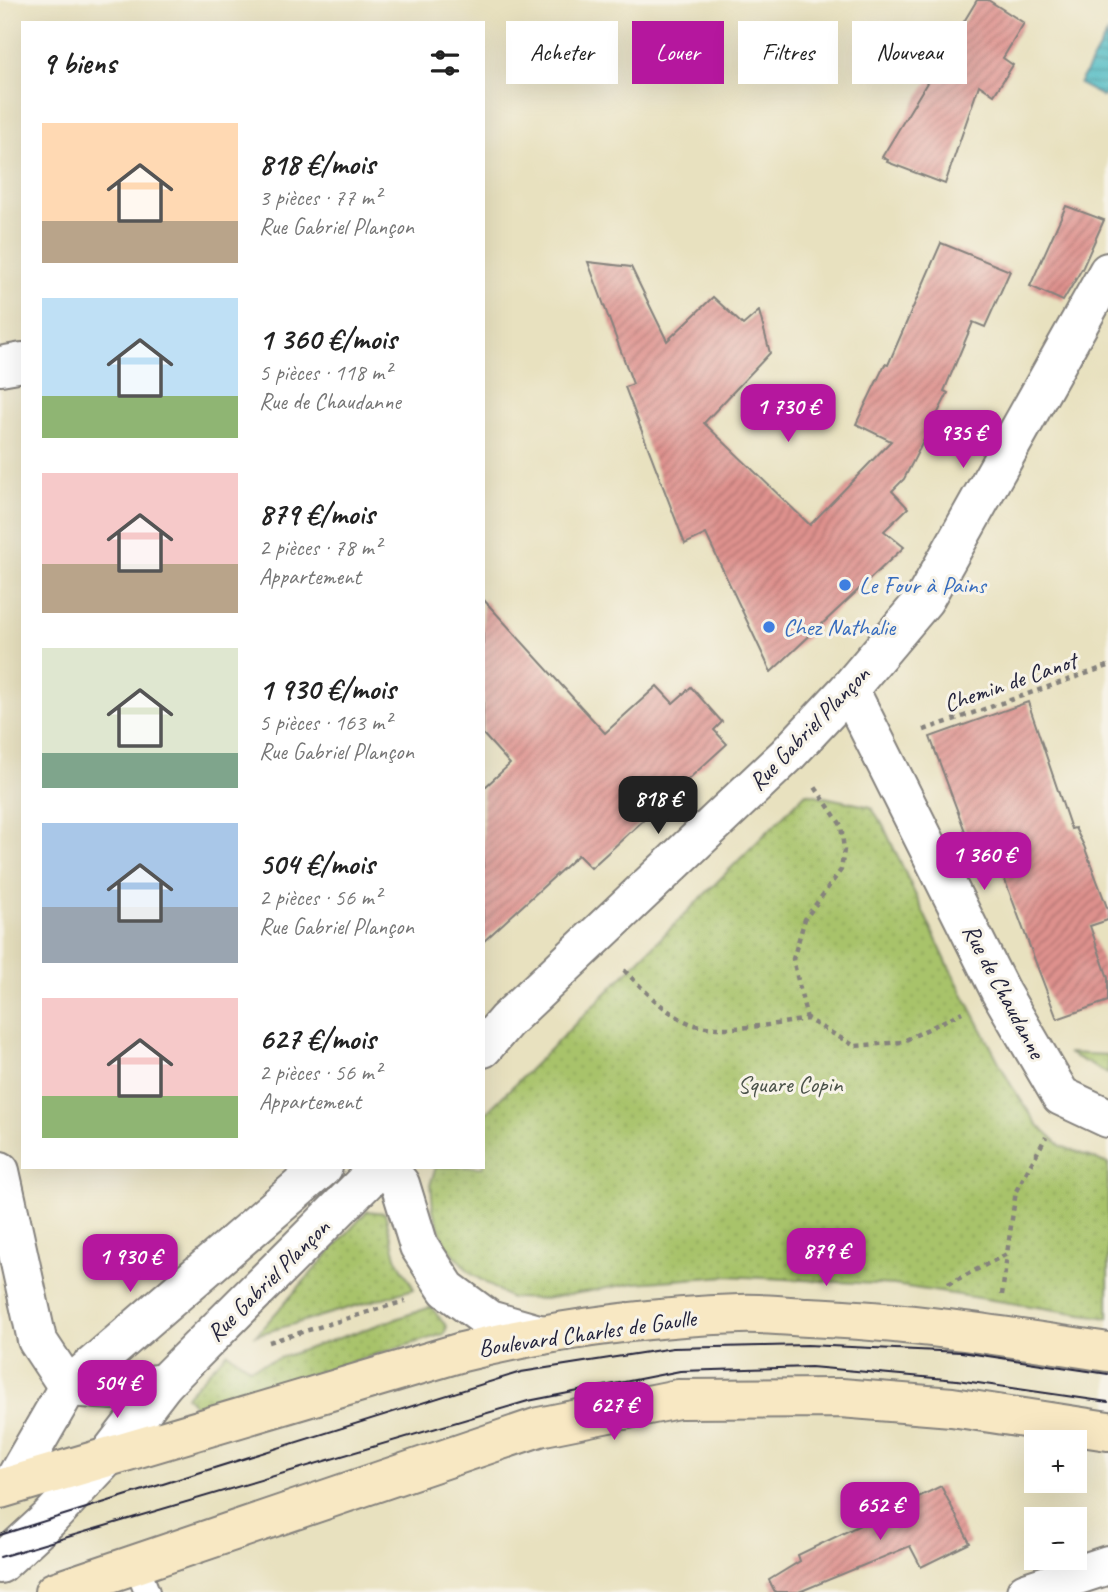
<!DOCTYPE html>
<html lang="fr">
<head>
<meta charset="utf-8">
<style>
	body { margin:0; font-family:Caveat,sans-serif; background:#f6f6f6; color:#222; height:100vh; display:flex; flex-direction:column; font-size:26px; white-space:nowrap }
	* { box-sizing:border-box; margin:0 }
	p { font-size:23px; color:#767676 }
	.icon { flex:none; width:38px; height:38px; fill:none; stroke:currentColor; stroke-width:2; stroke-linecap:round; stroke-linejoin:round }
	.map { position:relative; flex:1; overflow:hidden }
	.panel { position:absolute; left:21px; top:21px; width:464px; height:1148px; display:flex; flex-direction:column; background:#fff; border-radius:0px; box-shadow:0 7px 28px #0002 }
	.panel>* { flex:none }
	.guide { position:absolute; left:506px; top:21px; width:497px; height:63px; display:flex; gap:14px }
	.fabs { position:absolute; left:1024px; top:1430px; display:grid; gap:14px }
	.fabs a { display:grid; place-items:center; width:63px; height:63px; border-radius:0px; background:#fff; box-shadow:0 7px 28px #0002; font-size:35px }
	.price { position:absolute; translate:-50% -60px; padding:0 16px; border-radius:14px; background:#b5179e; color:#fff; font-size:23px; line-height:46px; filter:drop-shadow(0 2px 4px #0008) }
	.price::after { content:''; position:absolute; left:50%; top:42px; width:21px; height:16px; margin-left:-10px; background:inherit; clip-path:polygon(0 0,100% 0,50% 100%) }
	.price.selected { background:#222; color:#fff }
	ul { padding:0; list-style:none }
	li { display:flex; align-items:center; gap:21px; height:175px; padding:0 21px }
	li span { display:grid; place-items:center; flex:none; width:196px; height:140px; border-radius:0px; color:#555 }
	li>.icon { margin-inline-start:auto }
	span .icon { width:84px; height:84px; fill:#fffc; stroke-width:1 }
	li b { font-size:30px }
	h2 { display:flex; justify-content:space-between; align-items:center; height:84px; padding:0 21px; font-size:30px }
	.chip { padding:0 24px; border-radius:0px; background:#fff; box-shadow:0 7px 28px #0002; font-size:24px; line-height:63px }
	.chip.selected { background:#b5179e; color:#fff }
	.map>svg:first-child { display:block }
	.grass { fill:url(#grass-dots); stroke:#657252; stroke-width:2 }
	.water { fill:url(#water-rules); stroke:#376e7f; stroke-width:2 }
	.building { fill:url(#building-hatch) }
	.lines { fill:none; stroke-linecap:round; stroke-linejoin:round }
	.lane-casing { stroke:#85827d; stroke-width:28 }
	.street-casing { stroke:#85827d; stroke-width:42 }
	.secondary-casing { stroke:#85827d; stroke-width:42 }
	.path { stroke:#85827d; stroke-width:4.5; stroke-dasharray:5 5; stroke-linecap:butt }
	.lane { stroke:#fff; stroke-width:24 }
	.street { stroke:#fff; stroke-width:38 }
	.secondary { stroke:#f8e8c3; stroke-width:38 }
	.tram { stroke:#22223b; stroke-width:2 }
	.shop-dot { fill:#3f7fe0; stroke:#f7f3e8; stroke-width:2.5 }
	.labels { text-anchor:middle; stroke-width:6; stroke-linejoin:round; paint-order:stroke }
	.shop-label { font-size:24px; fill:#366cbe; stroke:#f7f3e8; text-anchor:start }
	.street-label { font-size:24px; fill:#22223b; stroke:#f7f3e8 }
	.park-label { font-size:24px; fill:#4a5249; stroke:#f7f3e8 }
</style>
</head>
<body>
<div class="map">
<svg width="1108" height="1592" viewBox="0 0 1108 1592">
	<defs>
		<pattern id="grass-dots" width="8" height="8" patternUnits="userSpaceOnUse" patternTransform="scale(1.75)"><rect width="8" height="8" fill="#a8c36a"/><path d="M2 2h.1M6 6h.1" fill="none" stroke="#90a75d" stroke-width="1.8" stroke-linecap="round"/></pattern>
		<pattern id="water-rules" width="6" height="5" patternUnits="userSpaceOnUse" patternTransform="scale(1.75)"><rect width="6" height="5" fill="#4cbac3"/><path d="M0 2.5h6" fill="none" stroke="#3f97a0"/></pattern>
		<pattern id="building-hatch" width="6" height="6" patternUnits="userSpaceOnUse" patternTransform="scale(1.75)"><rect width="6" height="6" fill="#de918d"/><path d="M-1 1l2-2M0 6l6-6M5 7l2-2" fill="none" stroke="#b47674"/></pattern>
	</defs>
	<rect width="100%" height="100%" fill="#f7f3e8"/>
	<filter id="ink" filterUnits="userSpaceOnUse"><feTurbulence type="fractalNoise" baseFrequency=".0143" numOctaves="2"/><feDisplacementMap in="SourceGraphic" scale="14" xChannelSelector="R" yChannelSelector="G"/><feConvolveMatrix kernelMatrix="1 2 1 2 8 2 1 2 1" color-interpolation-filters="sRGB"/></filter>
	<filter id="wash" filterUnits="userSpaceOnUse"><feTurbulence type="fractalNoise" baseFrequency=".00686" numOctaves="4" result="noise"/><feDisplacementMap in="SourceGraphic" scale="28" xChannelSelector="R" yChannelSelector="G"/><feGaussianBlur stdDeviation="1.57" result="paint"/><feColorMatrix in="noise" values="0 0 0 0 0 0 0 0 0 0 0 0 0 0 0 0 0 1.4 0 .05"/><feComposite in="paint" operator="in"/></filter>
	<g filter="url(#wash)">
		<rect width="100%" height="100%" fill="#e8e1bf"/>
		<!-- grass -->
		<g class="grass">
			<path d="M 806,793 L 871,807 L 883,825 L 947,963 L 1011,1085 L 1037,1124 L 1061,1146 L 1108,1164 L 1108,1318 L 894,1285 L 727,1276 L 635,1283 L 545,1299 L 510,1298 L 470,1273 L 445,1244 L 433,1211 L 431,1182 L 436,1167 L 483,1167 L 483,1116 Z"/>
			<path d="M 1068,1053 L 1108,1055 L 1108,1074 Z"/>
			<path d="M 367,1211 L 385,1213 L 396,1257 L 414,1289 L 256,1335 Z"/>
			<path d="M 431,1307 L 447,1327 L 444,1334 L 197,1408 L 186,1396 L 227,1352 L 250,1368 Z"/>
		</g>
		<!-- water -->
		<path class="water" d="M 1107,34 L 1108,90 L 1104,97 L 1079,84 Z"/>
		<g id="blocks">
			<!-- building -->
			<g class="building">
				<path d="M 977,0 L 988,0 L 1024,23 L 1003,58 L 1013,65 L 994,95 L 979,85 L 945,184 L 887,162 L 888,160 L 882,157 Z"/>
				<path d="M 1066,206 L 1104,220 L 1083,267 L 1063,301 L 1030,286 Z"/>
				<path d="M 941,243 L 1010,271 L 985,327 L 973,322 L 944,391 L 948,393 L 904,479 L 892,491 L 908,508 L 884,531 L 904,547 L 771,672 L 706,534 L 685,544 L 625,387 L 633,384 L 588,262 L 631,267 L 667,341 L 713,297 L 743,325 L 759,311 L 770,353 L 704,423 L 810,525 L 891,441 L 856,424 L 885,364 L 888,365 Z"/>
				<path d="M 483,599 L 605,733 L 657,686 L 673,703 L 691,687 L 722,722 L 714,730 L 727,744 L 591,868 L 578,855 L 483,942 L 483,789 L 510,764 L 483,734 Z"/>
				<path d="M 1028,702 L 1071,829 L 1075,828 L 1084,846 L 1108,910 L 1108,920 L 1090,926 L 1108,978 L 1108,1001 L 1057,1019 L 988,835 L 969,842 L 930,737 Z"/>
				<path d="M 941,1486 L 970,1543 L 921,1567 L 910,1546 L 799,1592 L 775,1592 L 769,1580 L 800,1561 L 798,1555 Z"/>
			</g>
		</g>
	</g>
	<g filter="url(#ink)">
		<use href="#blocks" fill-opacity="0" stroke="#85827d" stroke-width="2"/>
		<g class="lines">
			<defs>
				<path id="lane" d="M 135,1562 L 147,1592"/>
				<g id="street">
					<path d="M 0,366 L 23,362"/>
					<path d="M 849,689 L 1001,993 L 1061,1096 L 1108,1118"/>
					<path d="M 483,1048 L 506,1021 L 787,755 L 849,689 L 924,600 L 1108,272"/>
					<path d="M 386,1167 L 400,1184 L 419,1246 L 447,1289 L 489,1320 L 542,1335"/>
					<path d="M 0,1171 L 37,1340 L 68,1387 L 112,1390 L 164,1383"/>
					<path d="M 12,1484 L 68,1387 L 323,1167"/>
					<path d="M 0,1564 L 49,1519 L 108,1456 L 164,1383 L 380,1167"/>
					<path d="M 1026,1592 L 1108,1565"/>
				</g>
				<g id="secondary">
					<path d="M 0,1489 L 462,1352 C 552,1330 647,1317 740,1314 C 762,1313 786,1316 808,1317 C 909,1321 1009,1337 1108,1352"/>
					<path d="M 54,1592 L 539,1427 L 678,1399 L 841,1398 L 952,1407 L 1108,1431"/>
				</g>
			</defs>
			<!-- lane casing -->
			<use href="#lane" class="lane-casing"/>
			<!-- street casing -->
			<use href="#street" class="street-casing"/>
			<!-- secondary casing -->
			<use href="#secondary" class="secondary-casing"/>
			<!-- path -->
			<g class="path">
				<path d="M 924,730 L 1108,666"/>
				<path d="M 624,970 C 644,990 662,1010 687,1022 C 714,1035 778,1024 807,1019 L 855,1046 L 902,1042 L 962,1012"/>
				<path d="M 807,1019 L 793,959 L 805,919 L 841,870 L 844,850 L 841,825 L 815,787"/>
				<path d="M 948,1284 L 1007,1254 L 1016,1191 L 1046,1137"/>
				<path d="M 1002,1295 L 1007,1255"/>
				<path d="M 269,1342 L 405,1301"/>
			</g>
			<!-- lane -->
			<use href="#lane" class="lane"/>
			<!-- street -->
			<use href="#street" class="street"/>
			<!-- secondary -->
			<use href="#secondary" class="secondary"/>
			<!-- tram -->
			<g class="tram">
				<path d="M 0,1535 L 521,1372 L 673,1348 L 807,1345 L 961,1352 L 1108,1374"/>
				<path d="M 0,1557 L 528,1401 L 680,1371 L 811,1367 L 957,1380 L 1108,1402"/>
			</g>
		</g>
	</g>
	<!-- markers -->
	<g class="shop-dot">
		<circle cx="845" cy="585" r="7"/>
		<circle cx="769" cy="627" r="7"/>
	</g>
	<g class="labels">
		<!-- shop labels -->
		<g class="shop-label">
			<text x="859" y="593">Le Four à Pains</text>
			<text x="783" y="635">Chez Nathalie</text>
		</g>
		<!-- street labels -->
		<g class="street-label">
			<text transform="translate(1010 682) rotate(-19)" y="8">Chemin de Canot</text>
			<text transform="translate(809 728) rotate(-46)" y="8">Rue Gabriel Plançon</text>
			<text transform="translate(1004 991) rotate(62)" y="8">Rue de Chaudanne</text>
			<text transform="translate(268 1280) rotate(-45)" y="8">Rue Gabriel Plançon</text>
			<text transform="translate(587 1333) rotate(-8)" y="8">Boulevard Charles de Gaulle</text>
		</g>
		<!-- park labels -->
		<g class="park-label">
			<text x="790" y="1092">Square Copin</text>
		</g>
	</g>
</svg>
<div class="fabs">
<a>+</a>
<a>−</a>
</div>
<b class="price" style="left:788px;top:444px">1 730 €</b>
<b class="price" style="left:963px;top:470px">935 €</b>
<b class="price selected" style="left:658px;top:836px">818 €</b>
<b class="price" style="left:984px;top:892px">1 360 €</b>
<b class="price" style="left:826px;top:1288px">879 €</b>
<b class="price" style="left:130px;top:1294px">1 930 €</b>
<b class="price" style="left:117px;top:1420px">504 €</b>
<b class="price" style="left:614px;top:1442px">627 €</b>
<b class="price" style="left:880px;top:1542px">652 €</b>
<div class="guide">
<a class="chip">Acheter</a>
<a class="chip selected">Louer</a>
<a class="chip">Filtres</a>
<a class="chip">Nouveau</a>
</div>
<section class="panel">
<h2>9 biens<svg class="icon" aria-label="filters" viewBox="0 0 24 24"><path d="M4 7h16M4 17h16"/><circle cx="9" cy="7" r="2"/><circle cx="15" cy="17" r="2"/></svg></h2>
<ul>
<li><span style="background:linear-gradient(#ffd9b3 70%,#b9a48a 0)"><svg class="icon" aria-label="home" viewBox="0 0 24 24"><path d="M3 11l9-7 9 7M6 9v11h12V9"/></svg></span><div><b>818 €/mois</b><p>3 pièces · 77 m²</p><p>Rue Gabriel Plançon</p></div></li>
<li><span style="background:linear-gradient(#bfe0f5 70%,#8fb573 0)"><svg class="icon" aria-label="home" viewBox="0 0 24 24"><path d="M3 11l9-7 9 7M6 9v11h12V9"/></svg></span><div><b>1 360 €/mois</b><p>5 pièces · 118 m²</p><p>Rue de Chaudanne</p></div></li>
<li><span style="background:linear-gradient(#f6c9c9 65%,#b9a48a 0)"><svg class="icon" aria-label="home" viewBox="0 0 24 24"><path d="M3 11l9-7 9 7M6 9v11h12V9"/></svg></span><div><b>879 €/mois</b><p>2 pièces · 78 m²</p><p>Appartement</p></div></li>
<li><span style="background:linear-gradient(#dfe7d0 75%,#7fa58c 0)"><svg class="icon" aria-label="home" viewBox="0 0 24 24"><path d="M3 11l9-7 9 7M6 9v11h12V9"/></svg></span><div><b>1 930 €/mois</b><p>5 pièces · 163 m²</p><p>Rue Gabriel Plançon</p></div></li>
<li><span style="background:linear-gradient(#a9c7e8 60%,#9aa5b1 0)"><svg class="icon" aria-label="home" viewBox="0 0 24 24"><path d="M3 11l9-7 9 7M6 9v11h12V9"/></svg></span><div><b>504 €/mois</b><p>2 pièces · 56 m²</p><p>Rue Gabriel Plançon</p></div></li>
<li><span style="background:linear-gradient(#f6c9c9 70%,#8fb573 0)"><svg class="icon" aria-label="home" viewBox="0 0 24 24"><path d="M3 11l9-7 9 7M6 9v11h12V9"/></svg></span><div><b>627 €/mois</b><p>2 pièces · 56 m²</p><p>Appartement</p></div></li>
</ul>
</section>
</div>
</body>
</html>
